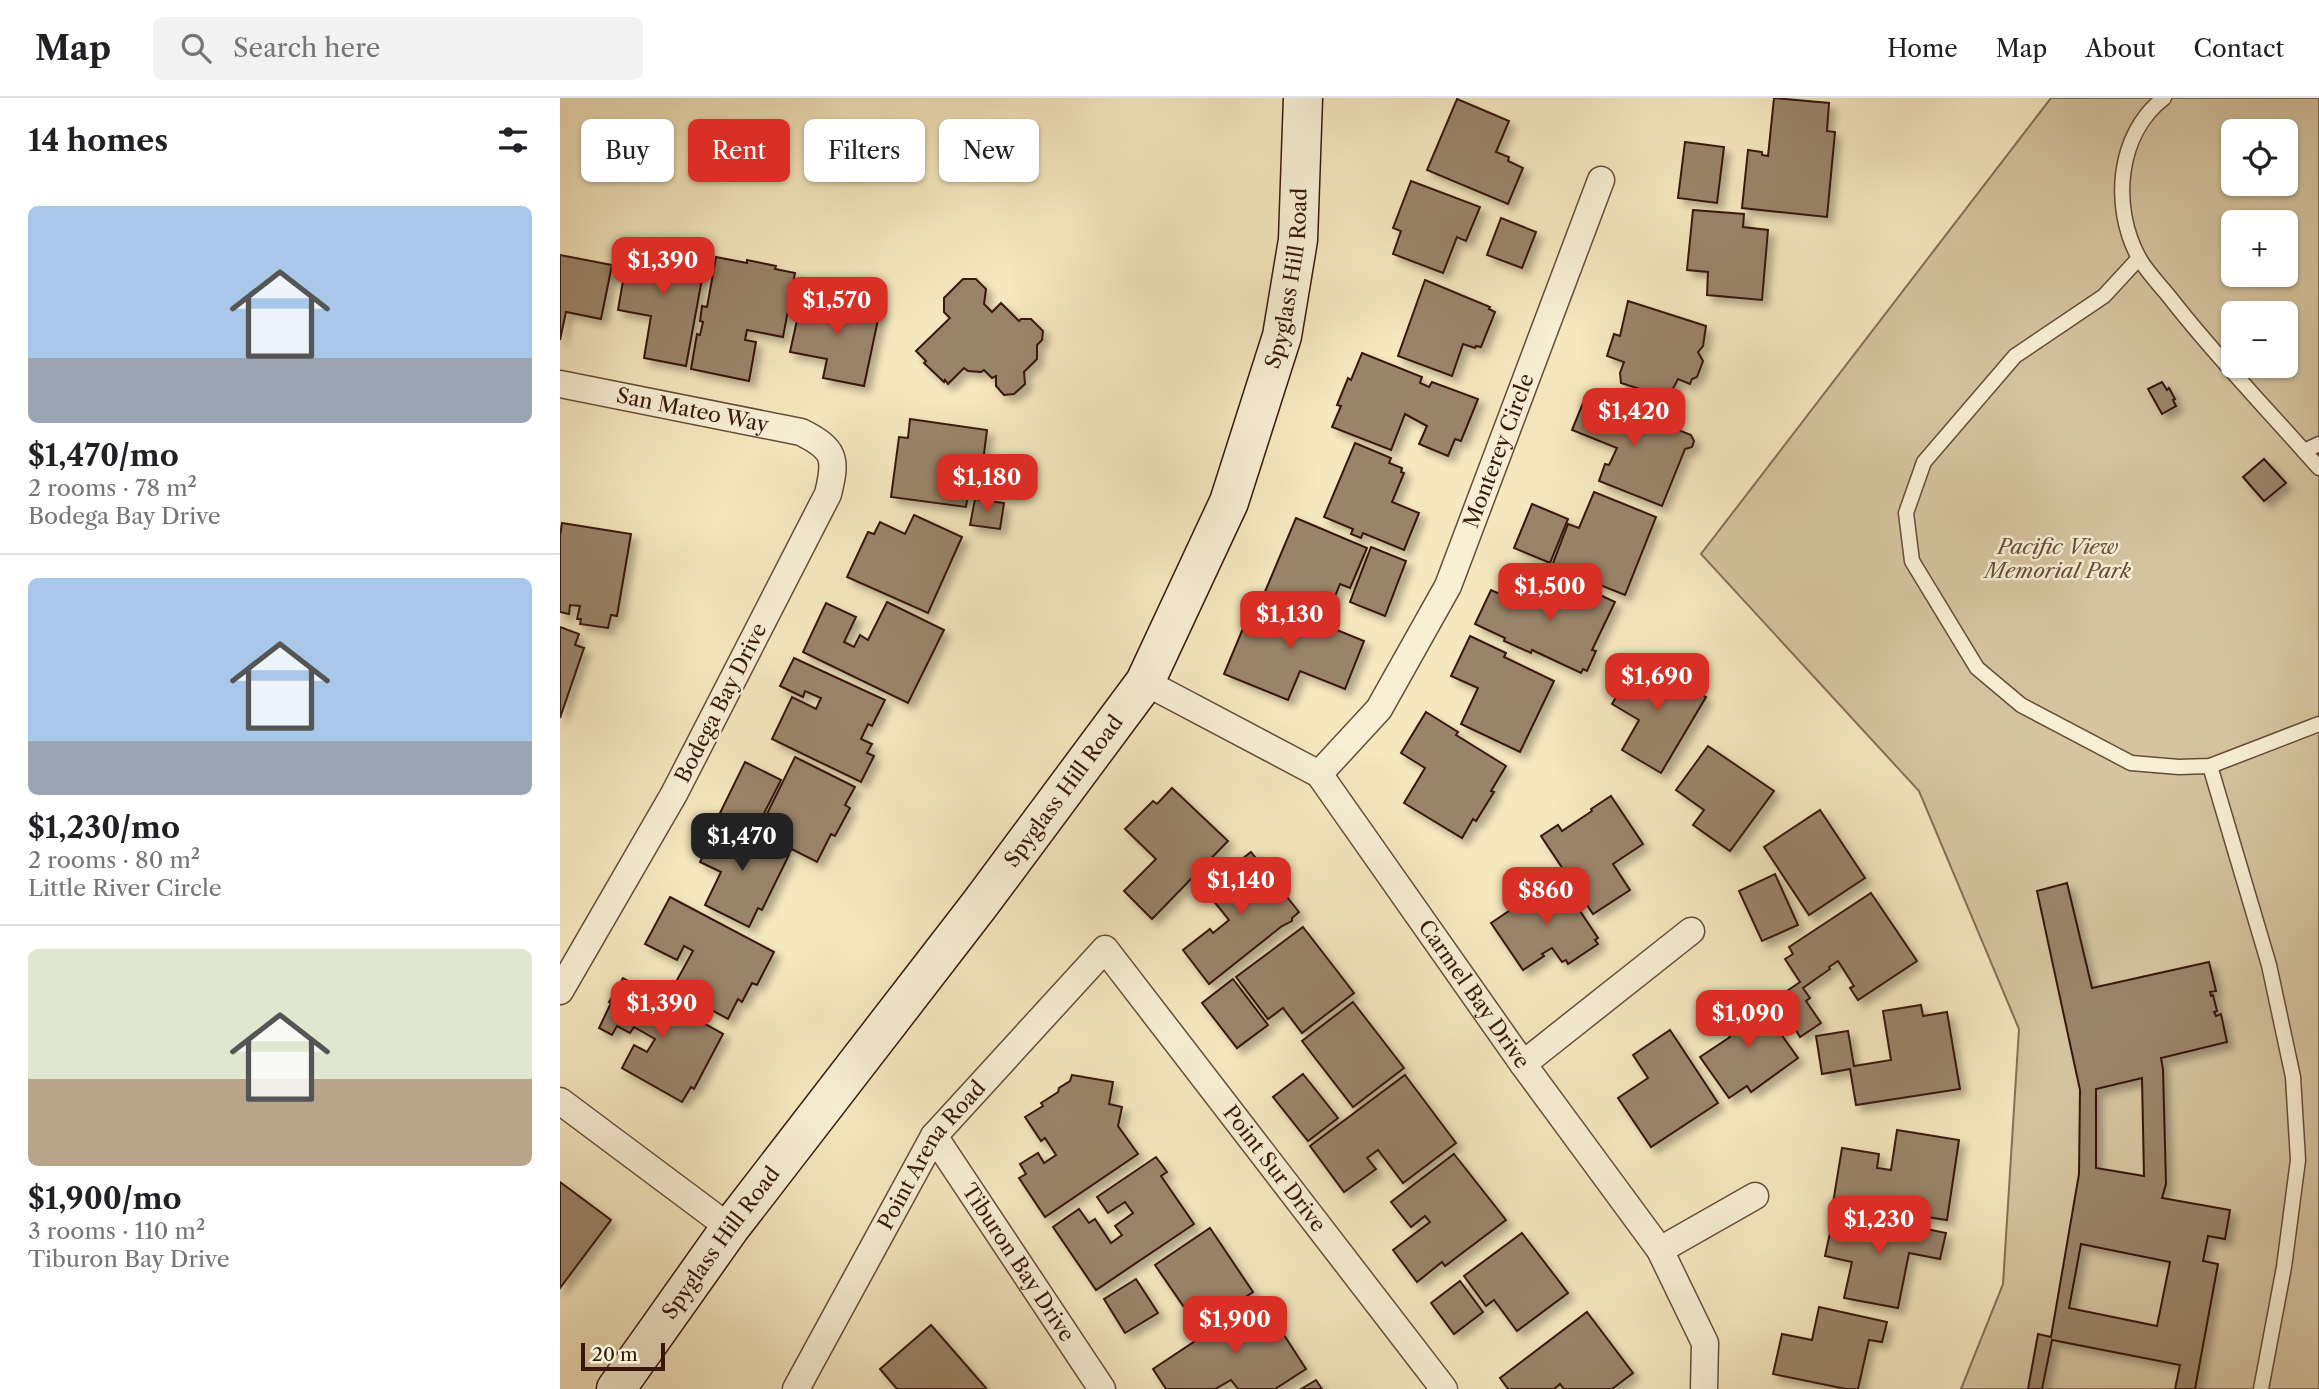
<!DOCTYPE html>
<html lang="en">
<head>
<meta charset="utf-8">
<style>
	body { margin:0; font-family:"Libre Caslon Text",serif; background:#f2f2f2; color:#202124; height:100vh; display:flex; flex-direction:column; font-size:26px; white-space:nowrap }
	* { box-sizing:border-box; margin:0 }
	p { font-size:23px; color:#757577 }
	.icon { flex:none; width:38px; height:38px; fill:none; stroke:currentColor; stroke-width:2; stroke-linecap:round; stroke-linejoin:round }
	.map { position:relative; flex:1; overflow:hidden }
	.panel { display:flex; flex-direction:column; background:#fff; width:560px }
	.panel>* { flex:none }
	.top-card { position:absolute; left:21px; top:21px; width:665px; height:63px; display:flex; gap:14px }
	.fabs { position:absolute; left:1661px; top:21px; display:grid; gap:14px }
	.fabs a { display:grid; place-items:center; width:77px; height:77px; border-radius:10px; background:#fff; box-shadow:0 2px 5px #0004; font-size:35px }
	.scale { position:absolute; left:21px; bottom:18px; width:84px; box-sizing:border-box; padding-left:7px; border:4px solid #38180c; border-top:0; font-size:19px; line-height:24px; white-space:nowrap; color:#38180c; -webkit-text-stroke:5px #f8efd5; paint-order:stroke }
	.price { position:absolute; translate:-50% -60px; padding:0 16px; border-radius:14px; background:#d93025; color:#fff; font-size:23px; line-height:46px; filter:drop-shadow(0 2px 4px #0008) }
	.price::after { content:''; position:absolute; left:50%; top:42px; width:21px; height:16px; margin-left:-10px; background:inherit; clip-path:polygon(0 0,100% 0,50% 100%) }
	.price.selected { background:#222; color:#fff }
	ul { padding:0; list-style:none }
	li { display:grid; align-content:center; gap:14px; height:371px; padding:0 28px }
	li+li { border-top:2px solid #e0e0e0 }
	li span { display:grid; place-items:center; height:217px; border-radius:10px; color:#555 }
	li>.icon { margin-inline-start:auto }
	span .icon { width:126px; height:126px; fill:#fffc; stroke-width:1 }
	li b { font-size:30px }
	h2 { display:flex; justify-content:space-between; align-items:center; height:84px; padding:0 28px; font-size:30px }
	.tag { padding:0 24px; border-radius:10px; background:#fff; box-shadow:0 2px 5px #0004; font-size:24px; line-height:63px }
	.tag.selected { background:#d93025; color:#fff }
	header { display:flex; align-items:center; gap:42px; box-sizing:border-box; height:98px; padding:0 35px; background:#fff; border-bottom:2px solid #e0e0e0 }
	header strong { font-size:33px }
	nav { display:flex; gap:38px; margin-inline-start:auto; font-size:24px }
	.search { width:490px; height:63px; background:#f2f2f2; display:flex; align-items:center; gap:18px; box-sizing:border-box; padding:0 24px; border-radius:10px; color:#757577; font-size:26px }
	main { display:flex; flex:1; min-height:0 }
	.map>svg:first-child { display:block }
	.green { fill:#d5c4a0; stroke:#866e56; stroke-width:2; fill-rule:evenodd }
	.building { fill:#9a8469; stroke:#38180c; stroke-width:2; fill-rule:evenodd; filter:url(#shadow) }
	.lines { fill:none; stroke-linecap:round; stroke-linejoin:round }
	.lane-casing { stroke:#674c38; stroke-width:17 }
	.street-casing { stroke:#674c38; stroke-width:29 }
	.secondary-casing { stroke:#38180c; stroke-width:41 }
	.lane { stroke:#f8efd5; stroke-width:14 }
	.street { stroke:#f8efd5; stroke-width:26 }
	.secondary { stroke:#f8efd5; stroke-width:38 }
	.labels { text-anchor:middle; stroke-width:5; stroke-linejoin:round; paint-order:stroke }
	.street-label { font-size:21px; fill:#38180c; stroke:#f8efd5 }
	.park-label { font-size:21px; font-style:italic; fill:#674c38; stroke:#f8efd5 }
</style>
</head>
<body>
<header>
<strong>Map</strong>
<div class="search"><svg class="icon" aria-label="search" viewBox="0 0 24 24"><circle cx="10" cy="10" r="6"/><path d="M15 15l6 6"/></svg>Search here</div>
<nav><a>Home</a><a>Map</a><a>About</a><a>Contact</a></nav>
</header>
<main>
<section class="panel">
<h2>14 homes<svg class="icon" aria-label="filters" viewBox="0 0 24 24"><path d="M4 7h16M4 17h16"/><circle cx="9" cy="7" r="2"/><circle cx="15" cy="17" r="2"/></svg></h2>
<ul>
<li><span style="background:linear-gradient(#a9c7e8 70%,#9aa5b1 0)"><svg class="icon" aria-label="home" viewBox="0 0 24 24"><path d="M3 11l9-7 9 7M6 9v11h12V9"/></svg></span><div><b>$1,470/mo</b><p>2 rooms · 78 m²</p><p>Bodega Bay Drive</p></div></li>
<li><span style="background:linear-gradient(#a9c7e8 75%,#9aa5b1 0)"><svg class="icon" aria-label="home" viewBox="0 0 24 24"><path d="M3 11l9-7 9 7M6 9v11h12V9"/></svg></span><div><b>$1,230/mo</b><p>2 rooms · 80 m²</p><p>Little River Circle</p></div></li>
<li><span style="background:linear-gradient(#dfe7d0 60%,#b9a48a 0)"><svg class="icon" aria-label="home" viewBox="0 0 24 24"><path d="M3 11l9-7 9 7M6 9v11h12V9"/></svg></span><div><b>$1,900/mo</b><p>3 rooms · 110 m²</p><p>Tiburon Bay Drive</p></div></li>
</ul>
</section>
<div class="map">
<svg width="1759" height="1291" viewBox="0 0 1759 1291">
	<defs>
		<filter id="shadow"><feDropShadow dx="6" dy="6" stdDeviation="3.5" flood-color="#0004"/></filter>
	</defs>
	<rect width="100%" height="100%" fill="#f5e7be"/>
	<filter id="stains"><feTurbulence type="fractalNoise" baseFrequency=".00286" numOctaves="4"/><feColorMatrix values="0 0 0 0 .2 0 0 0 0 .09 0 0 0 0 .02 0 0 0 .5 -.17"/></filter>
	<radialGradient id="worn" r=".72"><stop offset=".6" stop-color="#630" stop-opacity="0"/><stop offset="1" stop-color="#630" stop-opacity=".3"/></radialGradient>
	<!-- green -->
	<path class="green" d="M 1491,0 L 1759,0 L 1759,1291 L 1401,1291 L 1443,1186 L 1459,931 L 1359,693 L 1141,456 ZM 1673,33 L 1726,33 L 1726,86 L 1673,86 ZM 1673,124 L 1726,124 L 1726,177 L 1673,177 ZM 1673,215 L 1726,215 L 1726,268 L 1673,268 Z"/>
	<!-- building -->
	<g class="building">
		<path d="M 1214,0 L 1269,5 L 1267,33 L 1275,34 L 1267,119 L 1182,110 L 1188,52 L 1202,54 L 1202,57 L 1208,58 Z"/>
		<path d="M 897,1 L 949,23 L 936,54 L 949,59 L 948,63 L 963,70 L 948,106 L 867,72 Z"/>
		<path d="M 1125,44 L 1164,49 L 1157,105 L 1118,100 Z"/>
		<path d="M 851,83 L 920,109 L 906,143 L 897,139 L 883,175 L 833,156 L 841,133 L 833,130 Z"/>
		<path d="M 1133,112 L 1184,116 L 1183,129 L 1208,132 L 1202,202 L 1147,197 L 1148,174 L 1127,172 Z"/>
		<path d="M 941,120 L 976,134 L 962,170 L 927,157 Z"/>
		<path d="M 70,142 L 115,150 L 115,154 L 146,159 L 126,268 L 84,260 L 91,218 L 58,212 Z"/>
		<path d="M 0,157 L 52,167 L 41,221 L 6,214 L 0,242 Z"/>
		<path d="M 156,159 L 187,165 L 187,162 L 216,168 L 215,171 L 235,175 L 223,239 L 187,232 L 185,242 L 196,244 L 189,283 L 131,271 L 137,236 L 140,237 L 143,224 L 140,223 L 142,208 L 147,209 Z"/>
		<path d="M 403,181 L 416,181 L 426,191 L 424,206 L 432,214 L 441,205 L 459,223 L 461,221 L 471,221 L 483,233 L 482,242 L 477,247 L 477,261 L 464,274 L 465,286 L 454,296 L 444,297 L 436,288 L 436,278 L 432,280 L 424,272 L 421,274 L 408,273 L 404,270 L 388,286 L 385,282 L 384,284 L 364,265 L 366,263 L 356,253 L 390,220 L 384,214 L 384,200 Z"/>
		<path d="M 865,182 L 930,209 L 929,211 L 935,214 L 921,249 L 916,248 L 915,250 L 903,246 L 892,278 L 838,258 Z"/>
		<path d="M 242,199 L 262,203 L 263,200 L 320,212 L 304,288 L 263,280 L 267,261 L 230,254 Z"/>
		<path d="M 1068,203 L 1146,228 L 1143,248 L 1138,254 L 1143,263 L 1137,279 L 1132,281 L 1130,286 L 1118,281 L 1108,300 L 1061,285 L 1060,275 L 1064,264 L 1047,258 L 1054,236 L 1060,238 Z"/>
		<path d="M 802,255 L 862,279 L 860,285 L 869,289 L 872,284 L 918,301 L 901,343 L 895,341 L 888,358 L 859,346 L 867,328 L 845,316 L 831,352 L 772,329 L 781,308 L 777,307 L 788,280 L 791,282 Z"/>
		<path d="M 1602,284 L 1607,292 L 1609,290 L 1615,301 L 1613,302 L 1616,308 L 1602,316 L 1588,291 Z"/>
		<path d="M 1027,295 L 1131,337 L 1134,343 L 1132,349 L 1125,351 L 1102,408 L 1039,383 L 1045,366 L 1049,367 L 1057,350 L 1012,332 Z"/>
		<path d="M 350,321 L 427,332 L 421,379 L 411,378 L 406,409 L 331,399 L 339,339 L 348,340 Z"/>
		<path d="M 795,345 L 831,360 L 829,365 L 842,370 L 841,374 L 844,375 L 832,404 L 859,415 L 844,452 L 803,435 L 801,440 L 791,436 L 793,431 L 764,419 Z"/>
		<path d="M 1704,361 L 1726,385 L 1704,403 L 1683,379 Z"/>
		<path d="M 1034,394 L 1096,419 L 1065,497 L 992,468 L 1008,426 L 1019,430 Z"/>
		<path d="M 415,401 L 444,405 L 440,431 L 410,427 Z"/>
		<path d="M 972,406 L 1008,421 L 990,465 L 954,450 Z"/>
		<path d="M 354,417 L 402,439 L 368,515 L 287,479 L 308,434 L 314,436 L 320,424 L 345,436 Z"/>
		<path d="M 736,420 L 807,450 L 790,490 L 780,486 L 766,521 L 704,496 Z"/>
		<path d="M 2,425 L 71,436 L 57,518 L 51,517 L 48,530 L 20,526 L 21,521 L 17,521 L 20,508 L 10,507 L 9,516 L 0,514 L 0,438 Z"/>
		<path d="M 811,449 L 846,463 L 825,518 L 790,504 Z"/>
		<path d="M 992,479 L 1039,500 L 1040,497 L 1055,504 L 1032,552 L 1036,553 L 1027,573 L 1023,571 L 1021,575 L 972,552 L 971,555 L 944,543 L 945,540 L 915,526 L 931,492 L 958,504 L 962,497 L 980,506 Z"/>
		<path d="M 696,499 L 804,543 L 785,591 L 740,573 L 728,602 L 664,576 Z"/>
		<path d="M 327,504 L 384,532 L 348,605 L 243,554 L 266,505 L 296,519 L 284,544 L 294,549 L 300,537 L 308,542 Z"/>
		<path d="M 0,529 L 19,536 L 15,547 L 24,550 L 0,620 Z"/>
		<path d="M 910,538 L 946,555 L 944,559 L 994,583 L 960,654 L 901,626 L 918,590 L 891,578 Z"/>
		<path d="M 234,560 L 325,602 L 312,628 L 308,626 L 301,641 L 312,646 L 307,655 L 314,658 L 301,684 L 212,641 L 232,599 L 256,611 L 261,600 L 245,593 L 243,599 L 220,588 Z"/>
		<path d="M 1079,560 L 1146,599 L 1101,675 L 1062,652 L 1079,622 L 1052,606 Z"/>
		<path d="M 866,614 L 898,634 L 896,637 L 946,668 L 931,693 L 934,694 L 916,723 L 913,721 L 902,740 L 844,705 L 865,670 L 841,655 Z"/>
		<path d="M 1148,648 L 1214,693 L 1170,753 L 1133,727 L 1144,712 L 1116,692 Z"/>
		<path d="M 235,659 L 295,689 L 285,707 L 290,710 L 275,738 L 271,736 L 257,764 L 198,734 Z"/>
		<path d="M 185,664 L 221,682 L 195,733 L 160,715 Z"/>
		<path d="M 612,690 L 668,743 L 592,821 L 564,793 L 596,761 L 565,731 L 593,703 L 597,706 Z"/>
		<path d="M 1051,698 L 1083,746 L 1053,766 L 1070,792 L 1033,816 L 981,738 L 998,727 L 1002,733 L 1032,713 L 1031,711 Z"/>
		<path d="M 1260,712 L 1305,780 L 1249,817 L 1204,749 Z"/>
		<path d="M 160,723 L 229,757 L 202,812 L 198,810 L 189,829 L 145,807 L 161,774 L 140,764 Z"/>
		<path d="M 691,754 L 739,814 L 732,820 L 732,823 L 722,828 L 649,886 L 623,852 L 650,831 L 653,835 L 669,822 L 644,791 Z"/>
		<path d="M 1215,776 L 1238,827 L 1202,843 L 1179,793 Z"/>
		<path d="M 998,780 L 1038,840 L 1035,842 L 1038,846 L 1008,866 L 1006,862 L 1002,864 L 992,850 L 982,856 L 984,858 L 963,872 L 931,825 Z"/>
		<path d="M 1507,785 L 1532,890 L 1649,864 L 1656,893 L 1650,894 L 1651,898 L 1653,897 L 1657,913 L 1654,914 L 1656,918 L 1661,916 L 1667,944 L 1601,960 L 1603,971 L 1606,1086 L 1602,1100 L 1670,1112 L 1665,1141 L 1648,1138 L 1643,1163 L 1658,1166 L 1635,1291 L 1615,1291 L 1620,1267 L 1492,1242 L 1482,1291 L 1468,1291 L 1478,1236 L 1491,1239 L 1519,1076 L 1520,992 L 1477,793 ZM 1582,980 L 1584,1078 L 1536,1070 L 1536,991 ZM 1521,1146 L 1610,1164 L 1597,1228 L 1509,1210 Z"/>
		<path d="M 1311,795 L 1357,863 L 1298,902 L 1290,890 L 1294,888 L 1278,863 L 1269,869 L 1270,871 L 1243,890 L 1250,900 L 1246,903 L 1261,925 L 1240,939 L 1222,909 L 1229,904 L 1224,895 L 1240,884 L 1225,861 L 1233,856 L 1229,849 Z"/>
		<path d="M 110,799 L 214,854 L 197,887 L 192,885 L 182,904 L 178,901 L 168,921 L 112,891 L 133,853 L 124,848 L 117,862 L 85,846 Z"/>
		<path d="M 743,829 L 794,895 L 742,935 L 723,910 L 708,921 L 676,879 Z"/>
		<path d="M 63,880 L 163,936 L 134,991 L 131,989 L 122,1004 L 62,970 L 74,947 L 87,954 L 95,941 L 74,929 L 70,935 L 57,928 L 52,937 L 39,930 L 51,905 L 49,904 Z"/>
		<path d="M 673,881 L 708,927 L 677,950 L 642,905 Z"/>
		<path d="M 1194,898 L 1238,960 L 1191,994 L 1187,988 L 1169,1000 L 1140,959 L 1170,939 L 1159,922 Z"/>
		<path d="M 793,904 L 844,970 L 793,1009 L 742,943 Z"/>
		<path d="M 1361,907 L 1363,918 L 1387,914 L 1400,991 L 1296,1007 L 1290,971 L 1262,976 L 1256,938 L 1288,933 L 1294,968 L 1331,962 L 1323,913 Z"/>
		<path d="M 1110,932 L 1158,1005 L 1091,1049 L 1058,1000 L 1088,980 L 1073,957 Z"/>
		<path d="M 743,976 L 778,1020 L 748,1043 L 713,999 Z"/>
		<path d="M 512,977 L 553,984 L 549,1006 L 562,1009 L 558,1028 L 578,1056 L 485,1119 L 459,1080 L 466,1076 L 460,1066 L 478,1055 L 484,1065 L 496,1057 L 485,1040 L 481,1043 L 465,1019 L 483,1008 L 481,1005 L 498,994 L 499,990 L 510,983 Z"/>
		<path d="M 845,977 L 896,1045 L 843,1085 L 818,1052 L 807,1060 L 816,1071 L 784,1094 L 750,1048 Z"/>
		<path d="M 1337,1032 L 1399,1042 L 1387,1122 L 1273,1105 L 1282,1050 L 1319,1056 L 1317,1070 L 1331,1072 Z"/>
		<path d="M 894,1056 L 946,1122 L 885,1168 L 882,1164 L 857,1184 L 833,1152 L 870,1124 L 865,1118 L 851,1129 L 831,1104 Z"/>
		<path d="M 596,1059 L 607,1074 L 601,1078 L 634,1126 L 536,1192 L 493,1129 L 519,1111 L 529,1125 L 535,1121 L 551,1145 L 562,1137 L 555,1128 L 573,1115 L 565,1104 L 548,1115 L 537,1099 Z"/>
		<path d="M 0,1084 L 51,1122 L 0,1190 Z"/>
		<path d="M 1274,1116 L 1313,1125 L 1311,1135 L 1313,1136 L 1317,1121 L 1386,1135 L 1380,1161 L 1349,1155 L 1338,1210 L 1284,1200 L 1292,1164 L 1265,1158 Z"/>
		<path d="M 650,1130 L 693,1194 L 639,1231 L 595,1167 Z"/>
		<path d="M 962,1135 L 1008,1195 L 957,1233 L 934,1202 L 926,1208 L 904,1178 Z"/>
		<path d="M 576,1181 L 598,1215 L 565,1235 L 544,1201 Z"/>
		<path d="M 900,1183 L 923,1214 L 894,1236 L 871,1205 Z"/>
		<path d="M 700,1200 L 746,1271 L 715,1291 L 678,1291 L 671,1282 L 655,1291 L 606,1291 L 593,1271 Z"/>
		<path d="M 1259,1209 L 1327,1224 L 1322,1244 L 1309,1242 L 1298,1291 L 1286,1291 L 1213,1276 L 1222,1236 L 1252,1242 Z"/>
		<path d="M 1027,1214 L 1073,1275 L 1052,1291 L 1004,1291 L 1000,1286 L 994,1291 L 948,1291 L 940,1280 Z"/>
		<path d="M 371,1227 L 426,1290 L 425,1291 L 337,1291 L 320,1271 Z"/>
		<path d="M 756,1282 L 762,1291 L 741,1291 Z"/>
	</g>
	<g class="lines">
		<defs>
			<g id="lane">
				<path d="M 1604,0 C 1557,36 1551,109 1579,160 C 1588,176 1604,191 1615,206 C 1660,263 1711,315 1759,370"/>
				<path d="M 1579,160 L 1544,198 L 1455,258 L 1364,364 L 1346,415 L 1352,463 L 1417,570 L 1461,607 L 1571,665 L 1619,669 L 1650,668 L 1759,626"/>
				<path d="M 1744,353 L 1759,346"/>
				<path d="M 1650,668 L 1709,867 L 1733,979 L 1738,1062 L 1724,1169 L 1701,1291"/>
			</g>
			<g id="street">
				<path id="s1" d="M 0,286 L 241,334 C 275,351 277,360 268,396 L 114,696 L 0,893"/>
				<path id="s2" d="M 585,584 L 759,676 L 963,966 L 1100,1152 L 1145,1245 L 1144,1291"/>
				<path id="s3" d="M 759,676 L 819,611 L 888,488 L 1041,82"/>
				<path d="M 963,966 L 1131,833"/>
				<path d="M 0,1003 L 170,1130"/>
				<path id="s4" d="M 374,1038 L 542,1291"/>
				<path d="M 1100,1152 L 1195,1098"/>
				<path id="s5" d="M 236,1291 L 374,1038 L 545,851 L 884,1291"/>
			</g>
			<g id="secondary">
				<path id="s6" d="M 56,1291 L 170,1130 L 420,806 L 585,584 L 669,404 L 722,238 L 738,142 L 743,0"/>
			</g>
		</defs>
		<!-- lane casing -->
		<use href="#lane" class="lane-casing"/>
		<!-- street casing -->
		<use href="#street" class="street-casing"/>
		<!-- secondary casing -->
		<use href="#secondary" class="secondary-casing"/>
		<!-- lane -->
		<use href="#lane" class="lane"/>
		<!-- street -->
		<use href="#street" class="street"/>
		<!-- secondary -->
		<use href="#secondary" class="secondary"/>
	</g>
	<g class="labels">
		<!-- street labels -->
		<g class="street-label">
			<text dy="7" stroke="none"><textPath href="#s6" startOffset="1314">Spyglass Hill Road</textPath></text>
			<text dy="7" stroke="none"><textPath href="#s1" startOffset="135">San Mateo Way</textPath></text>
			<text dy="7" stroke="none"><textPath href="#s3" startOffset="374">Monterey Circle</textPath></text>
			<text transform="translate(161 605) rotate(-63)" y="7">Bodega Bay Drive</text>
			<text dy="7" stroke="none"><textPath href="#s6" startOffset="747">Spyglass Hill Road</textPath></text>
			<text dy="7" stroke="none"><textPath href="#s2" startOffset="466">Carmel Bay Drive</textPath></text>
			<text dy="7" stroke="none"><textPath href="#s5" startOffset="271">Point Arena Road</textPath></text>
			<text dy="7" stroke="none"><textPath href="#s5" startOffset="819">Point Sur Drive</textPath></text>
			<text dy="7" stroke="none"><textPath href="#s6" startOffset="180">Spyglass Hill Road</textPath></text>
			<text dy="7" stroke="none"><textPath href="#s4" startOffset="152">Tiburon Bay Drive</textPath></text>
		</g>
		<!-- park labels -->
		<g class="park-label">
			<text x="1498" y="456">Pacific View<tspan x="1498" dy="24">Memorial Park</tspan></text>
		</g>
	</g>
	<rect width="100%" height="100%" filter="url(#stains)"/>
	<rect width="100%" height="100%" fill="url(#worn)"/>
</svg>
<div class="fabs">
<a><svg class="icon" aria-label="locate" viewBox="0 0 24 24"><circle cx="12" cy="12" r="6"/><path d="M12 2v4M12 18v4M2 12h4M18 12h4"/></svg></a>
<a>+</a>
<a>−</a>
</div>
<div class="scale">20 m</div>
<b class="price" style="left:103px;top:199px">$1,390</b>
<b class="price" style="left:277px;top:239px">$1,570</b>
<b class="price" style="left:1074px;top:350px">$1,420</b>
<b class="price" style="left:427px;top:416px">$1,180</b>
<b class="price" style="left:990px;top:525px">$1,500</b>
<b class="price" style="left:730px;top:553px">$1,130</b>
<b class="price" style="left:1097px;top:615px">$1,690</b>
<b class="price selected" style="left:182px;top:775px">$1,470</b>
<b class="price" style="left:681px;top:819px">$1,140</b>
<b class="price" style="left:986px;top:829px">$860</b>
<b class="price" style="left:102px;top:942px">$1,390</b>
<b class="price" style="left:1188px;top:952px">$1,090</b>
<b class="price" style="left:1319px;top:1158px">$1,230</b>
<b class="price" style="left:675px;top:1258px">$1,900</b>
<div class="top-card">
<a class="tag">Buy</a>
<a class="tag selected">Rent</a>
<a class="tag">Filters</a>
<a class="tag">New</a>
</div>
</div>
</main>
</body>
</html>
